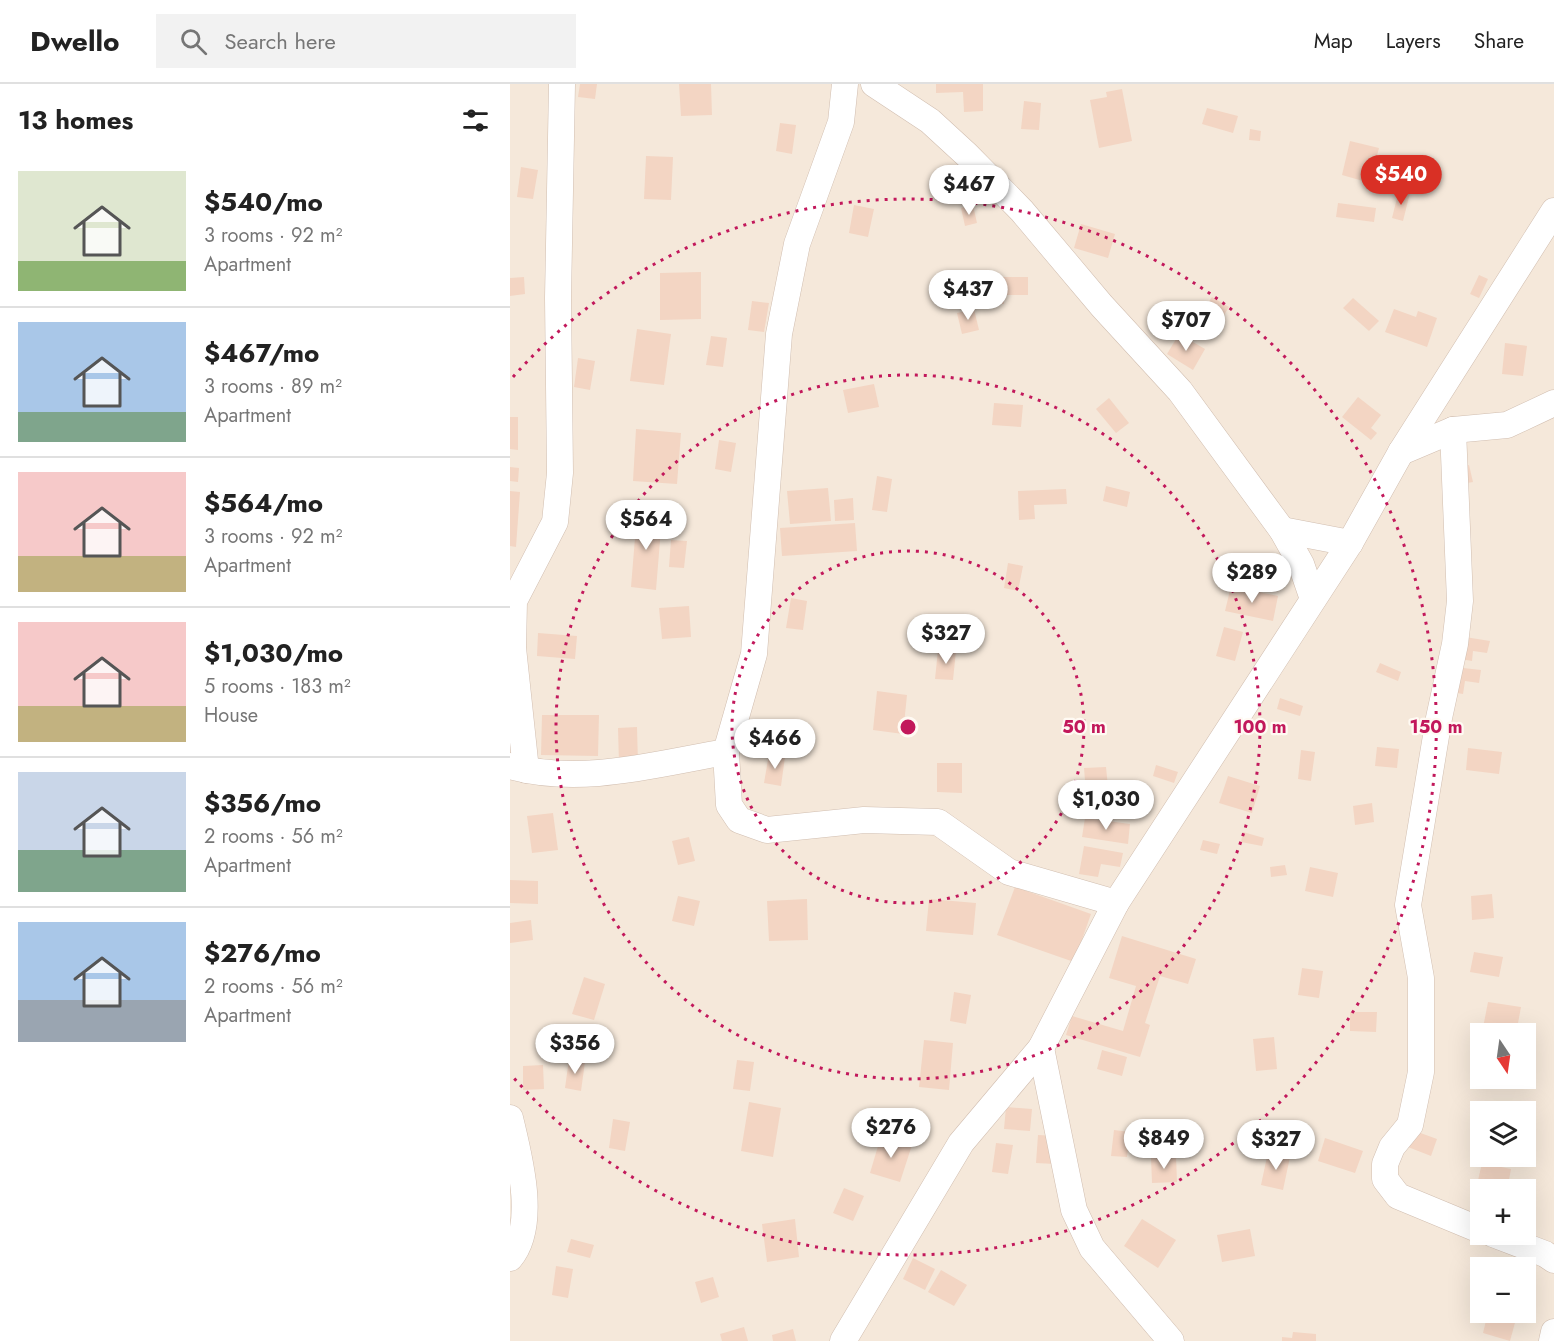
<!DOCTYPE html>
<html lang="en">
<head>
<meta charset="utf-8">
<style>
	body { margin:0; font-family:Jost,sans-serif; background:#f2f2f2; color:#222; height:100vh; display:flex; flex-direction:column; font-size:22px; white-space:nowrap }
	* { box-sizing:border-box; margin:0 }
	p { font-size:20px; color:#767676 }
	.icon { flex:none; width:33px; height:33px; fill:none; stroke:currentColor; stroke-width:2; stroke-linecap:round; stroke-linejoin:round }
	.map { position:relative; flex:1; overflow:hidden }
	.sheet { display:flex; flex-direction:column; background:#fff; width:510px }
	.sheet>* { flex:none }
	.needle { width:39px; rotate:167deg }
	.fabs { position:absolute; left:960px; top:939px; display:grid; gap:12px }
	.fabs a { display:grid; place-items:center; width:66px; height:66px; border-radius:0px; background:#fff; box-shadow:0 6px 24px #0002; font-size:30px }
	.price { position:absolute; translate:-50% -51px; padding:0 14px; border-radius:21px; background:#fff; color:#222; font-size:20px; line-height:39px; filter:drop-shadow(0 2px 3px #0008) }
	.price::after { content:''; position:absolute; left:50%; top:36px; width:18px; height:14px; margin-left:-9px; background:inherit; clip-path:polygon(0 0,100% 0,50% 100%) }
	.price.selected { background:#d93025; color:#fff }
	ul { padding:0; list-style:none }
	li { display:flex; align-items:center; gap:18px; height:150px; padding:0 18px }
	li+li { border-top:2px solid #e0e0e0 }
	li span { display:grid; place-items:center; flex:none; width:168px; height:120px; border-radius:0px; color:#555 }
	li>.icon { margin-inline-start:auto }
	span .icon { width:72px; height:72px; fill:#fffc; stroke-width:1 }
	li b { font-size:26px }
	h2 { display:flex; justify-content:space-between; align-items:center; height:72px; padding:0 18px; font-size:26px }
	header { display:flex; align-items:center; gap:36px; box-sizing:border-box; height:84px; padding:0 30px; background:#fff; border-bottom:2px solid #e0e0e0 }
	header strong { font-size:28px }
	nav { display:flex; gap:33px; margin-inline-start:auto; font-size:21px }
	.search { width:420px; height:54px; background:#f2f2f2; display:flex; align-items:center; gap:15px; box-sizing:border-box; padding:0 21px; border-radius:0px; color:#767676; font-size:22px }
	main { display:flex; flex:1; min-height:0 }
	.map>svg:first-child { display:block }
	.residential { fill:#f5e8da; fill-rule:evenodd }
	.building { fill:#f3d5c3 }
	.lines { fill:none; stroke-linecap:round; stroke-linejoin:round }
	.minor-casing { stroke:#d1beb0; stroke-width:27 }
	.minor { stroke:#fff; stroke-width:26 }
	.ring { fill:none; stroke:#c2185b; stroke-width:3; stroke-dasharray:3 6 }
	.centre { fill:#c2185b; stroke:#fffaf3; stroke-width:3 }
	.ring-label { font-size:18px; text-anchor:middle; font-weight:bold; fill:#c2185b; stroke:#fffaf3; stroke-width:4.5; stroke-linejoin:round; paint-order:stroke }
</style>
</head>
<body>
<header>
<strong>Dwello</strong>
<div class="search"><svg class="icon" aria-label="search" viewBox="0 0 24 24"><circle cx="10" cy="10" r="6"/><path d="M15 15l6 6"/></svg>Search here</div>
<nav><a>Map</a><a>Layers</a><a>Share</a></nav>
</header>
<main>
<section class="sheet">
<h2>13 homes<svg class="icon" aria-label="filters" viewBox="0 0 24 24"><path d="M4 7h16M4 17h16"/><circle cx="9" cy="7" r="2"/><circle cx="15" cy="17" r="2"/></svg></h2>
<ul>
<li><span style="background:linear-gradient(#dfe7d0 75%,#8fb573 0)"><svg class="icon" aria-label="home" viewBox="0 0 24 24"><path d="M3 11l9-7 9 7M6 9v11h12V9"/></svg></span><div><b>$540/mo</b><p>3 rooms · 92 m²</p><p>Apartment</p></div></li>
<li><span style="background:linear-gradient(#a9c7e8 75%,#7fa58c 0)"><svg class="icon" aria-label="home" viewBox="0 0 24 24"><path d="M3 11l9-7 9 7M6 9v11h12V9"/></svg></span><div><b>$467/mo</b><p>3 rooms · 89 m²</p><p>Apartment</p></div></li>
<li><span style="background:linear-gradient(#f6c9c9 70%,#c2b280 0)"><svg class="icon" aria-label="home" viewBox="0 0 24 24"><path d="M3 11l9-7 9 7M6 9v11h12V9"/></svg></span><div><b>$564/mo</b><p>3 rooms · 92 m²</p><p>Apartment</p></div></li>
<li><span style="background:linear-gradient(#f6c9c9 70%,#c2b280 0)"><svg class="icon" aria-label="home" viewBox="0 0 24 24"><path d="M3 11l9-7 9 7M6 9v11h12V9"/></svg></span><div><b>$1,030/mo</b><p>5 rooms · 183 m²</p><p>House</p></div></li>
<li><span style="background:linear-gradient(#c9d6e8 65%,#7fa58c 0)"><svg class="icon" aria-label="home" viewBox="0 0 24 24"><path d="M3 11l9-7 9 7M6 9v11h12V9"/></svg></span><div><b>$356/mo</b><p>2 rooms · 56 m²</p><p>Apartment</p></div></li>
<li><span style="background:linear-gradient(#a9c7e8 65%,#9aa5b1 0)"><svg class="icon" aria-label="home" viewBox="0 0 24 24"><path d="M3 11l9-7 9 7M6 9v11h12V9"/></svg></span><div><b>$276/mo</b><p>2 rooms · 56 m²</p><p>Apartment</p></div></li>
</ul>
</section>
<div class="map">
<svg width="1044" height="1257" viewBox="0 0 1044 1257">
	<rect width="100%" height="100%" fill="#fdf6ec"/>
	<!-- residential -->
	<path class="residential" d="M 0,0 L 1044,0 L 1044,1257 L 0,1257 ZM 970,950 L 1016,950 L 1016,994 L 970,994 ZM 970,1028 L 1016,1028 L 1016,1072 L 970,1072 ZM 970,1106 L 1016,1106 L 1016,1150 L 970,1150 ZM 970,1184 L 1016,1184 L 1016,1228 L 970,1228 Z"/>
	<!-- building -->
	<g class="building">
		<path d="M 70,0 L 87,0 L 85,15 L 68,13 Z"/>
		<path d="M 169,0 L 201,0 L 202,31 L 171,32 Z"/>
		<path d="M 426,0 L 473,0 L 473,27 L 454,28 L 453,8 L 426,9 Z"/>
		<path d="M 612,5 L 622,57 L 589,64 L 580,16 L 597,13 L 596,8 Z"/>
		<path d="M 514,17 L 531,19 L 529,46 L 511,45 Z"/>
		<path d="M 697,24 L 728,32 L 723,49 L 692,40 Z"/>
		<path d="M 270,39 L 286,41 L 282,70 L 266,67 Z"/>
		<path d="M 740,45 L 751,47 L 750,57 L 739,56 Z"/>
		<path d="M 840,57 L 869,64 L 860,99 L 832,91 Z"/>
		<path d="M 136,72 L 163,73 L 161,116 L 134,115 Z"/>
		<path d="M 11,83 L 28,86 L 23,115 L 7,113 Z"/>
		<path d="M 889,106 L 900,109 L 893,137 L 882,134 Z"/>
		<path d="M 828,119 L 866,124 L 864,138 L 826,133 Z"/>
		<path d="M 344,121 L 364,125 L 358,153 L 339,149 Z"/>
		<path d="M 463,121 L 467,139 L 455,142 L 451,124 Z"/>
		<path d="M 571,140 L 605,150 L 598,174 L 564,164 Z"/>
		<path d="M 191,188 L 191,235 L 150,236 L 150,189 Z"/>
		<path d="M 969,191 L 978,195 L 969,214 L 960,210 Z"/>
		<path d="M 14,193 L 15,210 L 0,212 L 0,194 Z"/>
		<path d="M 484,193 L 518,193 L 518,211 L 494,211 L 494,220 L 484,220 Z"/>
		<path d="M 702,213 L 719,223 L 704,247 L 686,237 Z"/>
		<path d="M 843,214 L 869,237 L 859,247 L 833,224 Z"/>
		<path d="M 242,217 L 259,219 L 254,248 L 238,246 Z"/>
		<path d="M 464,225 L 469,246 L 452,250 L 447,229 Z"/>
		<path d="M 884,225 L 906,233 L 908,227 L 927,234 L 917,263 L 875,248 Z"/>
		<path d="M 127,245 L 161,250 L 154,301 L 120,297 Z"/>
		<path d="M 669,250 L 695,265 L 683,286 L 657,270 Z"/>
		<path d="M 201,252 L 217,254 L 213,283 L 196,281 Z"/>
		<path d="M 995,259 L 1017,262 L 1013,292 L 992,290 Z"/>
		<path d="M 68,274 L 85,277 L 80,306 L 64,303 Z"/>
		<path d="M 364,300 L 369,323 L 338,329 L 333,306 Z"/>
		<path d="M 848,313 L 871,331 L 861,344 L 867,349 L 861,356 L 832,333 Z"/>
		<path d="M 599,314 L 619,339 L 606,349 L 586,325 Z"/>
		<path d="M 484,319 L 513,321 L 511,343 L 482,341 Z"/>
		<path d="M 0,333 L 8,333 L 8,366 L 0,365 Z"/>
		<path d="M 126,345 L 171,349 L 167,400 L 123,397 Z"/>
		<path d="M 209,356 L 226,359 L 221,388 L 205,385 Z"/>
		<path d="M 959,381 L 963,398 L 952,400 L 948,384 Z"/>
		<path d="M 0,383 L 9,384 L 8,398 L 0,397 Z"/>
		<path d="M 367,392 L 382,395 L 377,428 L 362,426 Z"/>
		<path d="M 596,402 L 620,408 L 617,423 L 593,417 Z"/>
		<path d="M 318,404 L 321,437 L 280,440 L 277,407 Z"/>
		<path d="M 556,405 L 557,420 L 524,421 L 525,435 L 509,436 L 508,407 Z"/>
		<path d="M 0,407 L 10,408 L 6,463 L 0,462 Z"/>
		<path d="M 343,414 L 344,436 L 325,437 L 324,416 Z"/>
		<path d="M 127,429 L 152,432 L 146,506 L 121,503 Z"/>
		<path d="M 345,439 L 347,467 L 272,472 L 270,444 Z"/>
		<path d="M 161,456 L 177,457 L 174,484 L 159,483 Z"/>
		<path d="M 498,479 L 513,482 L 508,507 L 494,504 Z"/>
		<path d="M 721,502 L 768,512 L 763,537 L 715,527 Z"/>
		<path d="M 281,514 L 297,517 L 293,546 L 276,544 Z"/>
		<path d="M 179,522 L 181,553 L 152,555 L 149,524 Z"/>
		<path d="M 714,543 L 733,548 L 725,577 L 706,572 Z"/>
		<path d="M 28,549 L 67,552 L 65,575 L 27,572 Z"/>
		<path d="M 955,553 L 980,557 L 977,569 L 963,567 L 962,577 L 951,575 Z"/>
		<path d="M 428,566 L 446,567 L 443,596 L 425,595 Z"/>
		<path d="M 870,579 L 891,588 L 888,597 L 866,588 Z"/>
		<path d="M 944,583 L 971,586 L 969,599 L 955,597 L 953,610 L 941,608 Z"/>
		<path d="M 367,607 L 397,611 L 393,650 L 363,646 Z"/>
		<path d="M 770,614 L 793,622 L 790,632 L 767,625 Z"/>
		<path d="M 32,631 L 89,631 L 88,672 L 31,671 Z"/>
		<path d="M 127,643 L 128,680 L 109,680 L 108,644 Z"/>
		<path d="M 867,663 L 889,665 L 887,684 L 865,682 Z"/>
		<path d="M 958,664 L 992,668 L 989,690 L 956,686 Z"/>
		<path d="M 791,666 L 805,668 L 801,697 L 788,695 Z"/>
		<path d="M 259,670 L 275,673 L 271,702 L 254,699 Z"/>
		<path d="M 427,679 L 452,679 L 452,709 L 427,708 Z"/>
		<path d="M 646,681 L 668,688 L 664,699 L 643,692 Z"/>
		<path d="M 596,683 L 598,703 L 605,702 L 606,722 L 564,725 L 563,710 L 576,709 L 574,684 Z"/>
		<path d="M 718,692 L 750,702 L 742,729 L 709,719 Z"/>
		<path d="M 862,719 L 864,738 L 845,741 L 843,722 Z"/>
		<path d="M 43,729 L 48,766 L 22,769 L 17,732 Z"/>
		<path d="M 575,734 L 620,740 L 618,760 L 572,753 Z"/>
		<path d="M 733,748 L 754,754 L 752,762 L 731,758 Z"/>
		<path d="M 179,753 L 185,777 L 168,781 L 162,757 Z"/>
		<path d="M 693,756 L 710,760 L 707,770 L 690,766 Z"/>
		<path d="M 574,762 L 613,769 L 610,783 L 591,780 L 588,793 L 569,790 Z"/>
		<path d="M 775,781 L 777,791 L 761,793 L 760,783 Z"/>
		<path d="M 800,783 L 828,789 L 823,813 L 795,807 Z"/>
		<path d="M 0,796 L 28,797 L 28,820 L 0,819 Z"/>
		<path d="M 505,803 L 581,830 L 564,878 L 487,851 Z"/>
		<path d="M 982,810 L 984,834 L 962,836 L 961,812 Z"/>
		<path d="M 168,812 L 190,817 L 184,842 L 162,837 Z"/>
		<path d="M 297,815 L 298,856 L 259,857 L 257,817 Z"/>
		<path d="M 419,815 L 466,819 L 463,851 L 416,847 Z"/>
		<path d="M 21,836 L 23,856 L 0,859 L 0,839 Z"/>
		<path d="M 612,852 L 686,875 L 678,900 L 650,892 L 635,939 L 640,941 L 630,973 L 556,951 L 562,932 L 613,947 L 626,902 L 599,894 Z"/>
		<path d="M 964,868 L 993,873 L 989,893 L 960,888 Z"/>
		<path d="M 792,884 L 813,887 L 809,914 L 788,911 Z"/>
		<path d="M 74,893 L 95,900 L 84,936 L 62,930 Z"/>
		<path d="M 444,908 L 461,911 L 456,940 L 440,937 Z"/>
		<path d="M 978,918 L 1011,923 L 1006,950 L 972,949 Z"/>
		<path d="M 840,928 L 867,928 L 866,948 L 840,947 Z"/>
		<path d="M 764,953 L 767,985 L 746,987 L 743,955 Z"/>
		<path d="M 414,956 L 443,959 L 439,1006 L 409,1003 Z"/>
		<path d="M 592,966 L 617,973 L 612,992 L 587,985 Z"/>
		<path d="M 59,975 L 75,978 L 71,1007 L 55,1004 Z"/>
		<path d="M 227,976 L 244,978 L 240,1007 L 223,1005 Z"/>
		<path d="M 33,981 L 34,1005 L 13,1006 L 13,982 Z"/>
		<path d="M 239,1018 L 271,1024 L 263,1073 L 231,1067 Z"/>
		<path d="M 496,1023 L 522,1025 L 520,1047 L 494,1045 Z"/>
		<path d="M 103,1035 L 120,1038 L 115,1067 L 99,1064 Z"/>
		<path d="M 604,1046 L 620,1048 L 617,1073 L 601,1072 Z"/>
		<path d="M 905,1047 L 927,1055 L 921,1072 L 898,1063 Z"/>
		<path d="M 528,1051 L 547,1052 L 545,1080 L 526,1079 Z"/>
		<path d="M 371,1052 L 402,1061 L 390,1098 L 360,1089 Z"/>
		<path d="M 815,1054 L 853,1067 L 845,1089 L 808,1077 Z"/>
		<path d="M 486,1059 L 503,1061 L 498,1090 L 482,1088 Z"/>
		<path d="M 758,1068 L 780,1073 L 773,1106 L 751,1101 Z"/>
		<path d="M 666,1072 L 667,1098 L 642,1099 L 641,1073 Z"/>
		<path d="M 972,1079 L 1001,1085 L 997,1106 L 966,1105 Z"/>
		<path d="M 334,1104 L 354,1112 L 343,1137 L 323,1129 Z"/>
		<path d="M 285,1135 L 289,1173 L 257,1178 L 252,1140 Z"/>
		<path d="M 632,1135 L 666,1156 L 648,1184 L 614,1162 Z"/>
		<path d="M 740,1145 L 745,1172 L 712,1178 L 707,1151 Z"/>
		<path d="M 61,1155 L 84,1161 L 80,1174 L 57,1168 Z"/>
		<path d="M 403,1174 L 425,1185 L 415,1206 L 393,1195 Z"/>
		<path d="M 46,1182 L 63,1185 L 58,1214 L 42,1211 Z"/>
		<path d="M 431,1186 L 457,1201 L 444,1222 L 418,1208 Z"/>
		<path d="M 203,1193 L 209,1213 L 191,1219 L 185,1198 Z"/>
		<path d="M 978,1228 L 1006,1235 L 1000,1257 L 973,1249 Z"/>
		<path d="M 234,1243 L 238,1257 L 212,1257 L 210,1250 Z"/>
		<path d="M 283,1245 L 286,1257 L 263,1257 L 262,1251 Z"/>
		<path d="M 783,1248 L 806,1250 L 806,1257 L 772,1257 L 772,1253 L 782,1254 Z"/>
	</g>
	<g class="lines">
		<defs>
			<g id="minor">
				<path d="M 335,0 L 331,38 L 287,160 L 269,250 L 244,570 L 216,668 L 219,721 L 229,736 L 257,746 L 354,736 L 428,738 L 499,788 L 606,819"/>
				<path d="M 364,0 L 420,37 L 457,71 L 512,127 L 592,222 L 670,307 L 772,446 L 791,480 L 803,515"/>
				<path d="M 943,346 L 950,517 L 945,560 L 929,634 L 898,821 L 911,894 L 911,988 L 900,1041 L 882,1063 L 875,1080 L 875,1095 L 888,1112 L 970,1146"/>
				<path d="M 891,368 L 943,346 L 997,341 L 1044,319"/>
				<path d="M 772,446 L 840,459"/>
				<path d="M 0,682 C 70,702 146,680 216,668"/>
				<path d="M 16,686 L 3,564 L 4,517 L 45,438 L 50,389 L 48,214 L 52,0"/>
				<path d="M 531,964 L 564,1126 L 582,1164 L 661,1257"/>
				<path d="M 0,1034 C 9,1072 28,1141 0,1174"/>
				<path d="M 983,1150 L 1035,1170 L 1044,1176"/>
				<path d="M 333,1257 L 451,1059 L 531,964 L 606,819 L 840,459 L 891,368 L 1044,127"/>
				<path d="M 1042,1257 L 1044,1248"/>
			</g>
		</defs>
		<!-- minor casing -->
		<use href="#minor" class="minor-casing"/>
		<!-- minor -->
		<use href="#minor" class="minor"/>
	</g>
	<!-- distance rings -->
	<g class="ring">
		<circle cx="398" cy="643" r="176"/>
		<circle cx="398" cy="643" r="352"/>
		<path d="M3 293A528 528 0 1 1 3 993"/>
	</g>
	<circle cx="398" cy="643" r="9" class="centre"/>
	<g class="ring-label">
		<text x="574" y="649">50 m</text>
		<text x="750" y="649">100 m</text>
		<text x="926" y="649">150 m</text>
	</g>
</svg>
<div class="fabs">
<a><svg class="needle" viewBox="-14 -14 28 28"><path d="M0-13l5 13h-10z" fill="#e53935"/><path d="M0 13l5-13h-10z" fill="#767676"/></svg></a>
<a><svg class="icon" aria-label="layers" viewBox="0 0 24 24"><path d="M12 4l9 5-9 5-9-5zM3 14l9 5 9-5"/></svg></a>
<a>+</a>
<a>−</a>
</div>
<b class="price selected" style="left:891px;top:122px">$540</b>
<b class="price" style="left:459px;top:132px">$467</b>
<b class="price" style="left:458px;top:237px">$437</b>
<b class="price" style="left:676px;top:268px">$707</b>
<b class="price" style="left:136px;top:467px">$564</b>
<b class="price" style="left:742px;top:520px">$289</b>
<b class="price" style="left:436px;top:581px">$327</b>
<b class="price" style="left:265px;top:686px">$466</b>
<b class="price" style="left:596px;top:747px">$1,030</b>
<b class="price" style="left:65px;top:991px">$356</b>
<b class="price" style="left:381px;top:1075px">$276</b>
<b class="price" style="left:654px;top:1086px">$849</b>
<b class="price" style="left:766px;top:1087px">$327</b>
</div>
</main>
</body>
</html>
